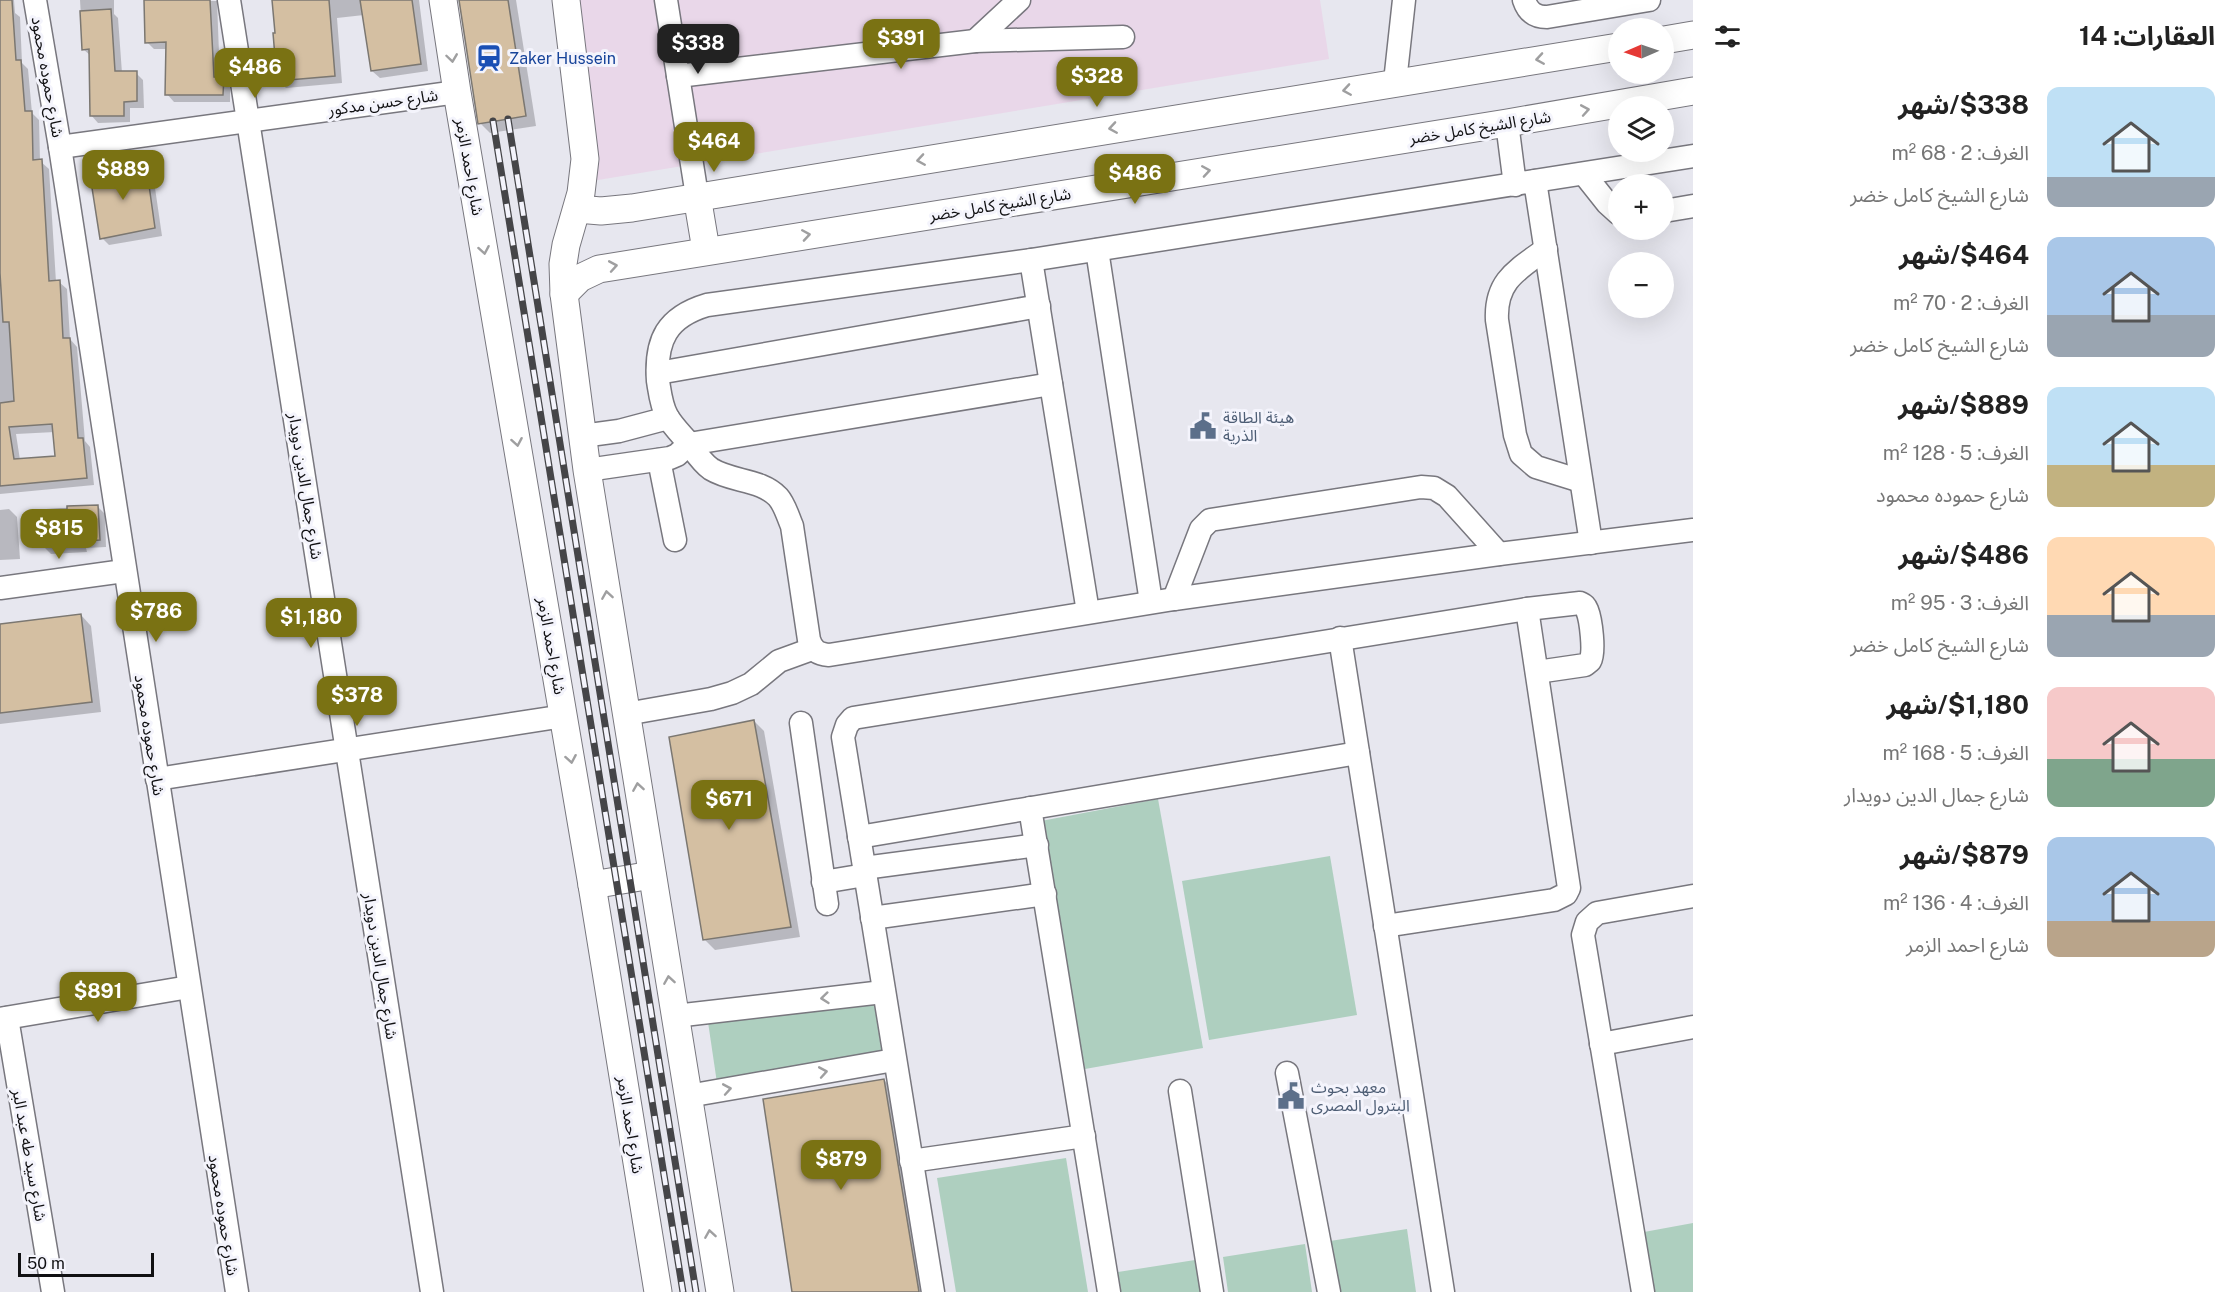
<!DOCTYPE html>
<html lang="ar">
<head>
<meta charset="utf-8">
<style>
	body { margin:0; font-family:"Public Sans","Noto Sans Arabic",sans-serif; background:#f6f6f6; color:#222; direction:rtl; height:100vh; display:flex; flex-direction:column; font-size:22px; white-space:nowrap }
	* { box-sizing:border-box; margin:0 }
	p { font-size:20px; color:#767676 }
	.icon { flex:none; width:33px; height:33px; fill:none; stroke:currentColor; stroke-width:2; stroke-linecap:round; stroke-linejoin:round }
	.map { position:relative; flex:1; overflow:hidden; direction:ltr }
	.panel { display:flex; flex-direction:column; background:#fff; width:540px }
	.panel>* { flex:none }
	.needle { width:39px; rotate:268deg }
	.fabs { position:absolute; left:1608px; top:18px; display:grid; gap:12px }
	.fabs a { display:grid; place-items:center; width:66px; height:66px; border-radius:50%; background:#fff; box-shadow:0 6px 24px #0002; font-size:30px }
	.scale { position:absolute; left:18px; bottom:15px; width:136px; box-sizing:border-box; padding-left:6px; border:3px solid #101012; border-top:0; font-size:16px; line-height:21px; white-space:nowrap; color:#101012; -webkit-text-stroke:4px #f4f4fc; paint-order:stroke }
	.price { position:absolute; translate:-50% -51px; padding:0 14px; border-radius:12px; background:#7a7213; color:#fff; font-size:20px; line-height:39px; filter:drop-shadow(0 2px 3px #0008) }
	.price::after { content:''; position:absolute; left:50%; top:36px; width:18px; height:14px; margin-left:-9px; background:inherit; clip-path:polygon(0 0,100% 0,50% 100%) }
	.price.on { background:#222; color:#fff }
	ul { padding:0; list-style:none }
	li { display:flex; align-items:center; gap:18px; height:150px; padding:0 18px }
	li span { display:grid; place-items:center; flex:none; width:168px; height:120px; border-radius:12px; color:#555 }
	li>.icon { margin-inline-start:auto }
	span .icon { width:72px; height:72px; fill:#fffc; stroke-width:1 }
	li b { font-size:26px }
	h2 { display:flex; justify-content:space-between; align-items:center; height:72px; padding:0 18px; font-size:26px }
	main { display:flex; flex:1; min-height:0 }
	.map>svg:first-child { display:block }
	.education { fill:#e9d7e9 }
	.green { fill:#aecfbf }
	.shadow { fill:#0003; fill-rule:evenodd }
	.building { fill:#d4bfa2; stroke:#7b7771; stroke-width:1.5; fill-rule:evenodd }
	.lines { fill:none; stroke-linecap:round; stroke-linejoin:round }
	.minor-casing { stroke:#78777e; stroke-width:25 }
	.major-casing { stroke:#78777e; stroke-width:29 }
	.minor { stroke:#fff; stroke-width:22 }
	.major { stroke:#fff; stroke-width:27 }
	.rail-casing { stroke:#454548; stroke-width:7 }
	.rail { stroke:#f4f4fc; stroke-width:4.5; stroke-dasharray:14; stroke-linecap:butt }
	.oneway { stroke:#9f9fa0 }
	.labels { text-anchor:middle; stroke-width:6; stroke-linejoin:round; paint-order:stroke }
	.transit-label { font-size:16px; fill:#164399; stroke:#f4f4fc; text-anchor:start }
	.street-label { font-size:16px; fill:#101012; stroke:#f4f4fc }
	.service-label { font-size:16px; fill:#4e5e75; stroke:#f4f4fc; text-anchor:start }
</style>
</head>
<body>
<main>
<section class="panel">
<h2>العقارات: 14<svg class="icon" aria-label="filters" viewBox="0 0 24 24"><path d="M4 7h16M4 17h16"/><circle cx="9" cy="7" r="2"/><circle cx="15" cy="17" r="2"/></svg></h2>
<ul>
<li><span style="background:linear-gradient(#bfe0f5 75%,#9aa5b1 0)"><svg class="icon" aria-label="home" viewBox="0 0 24 24"><path d="M3 11l9-7 9 7M6 9v11h12V9"/></svg></span><div><b>$338/شهر</b><p>الغرف: 2 · 68 m²</p><p>شارع الشيخ كامل خضر</p></div></li>
<li><span style="background:linear-gradient(#a9c7e8 65%,#9aa5b1 0)"><svg class="icon" aria-label="home" viewBox="0 0 24 24"><path d="M3 11l9-7 9 7M6 9v11h12V9"/></svg></span><div><b>$464/شهر</b><p>الغرف: 2 · 70 m²</p><p>شارع الشيخ كامل خضر</p></div></li>
<li><span style="background:linear-gradient(#bfe0f5 65%,#c2b280 0)"><svg class="icon" aria-label="home" viewBox="0 0 24 24"><path d="M3 11l9-7 9 7M6 9v11h12V9"/></svg></span><div><b>$889/شهر</b><p>الغرف: 5 · 128 m²</p><p>شارع حموده محمود</p></div></li>
<li><span style="background:linear-gradient(#ffd9b3 65%,#9aa5b1 0)"><svg class="icon" aria-label="home" viewBox="0 0 24 24"><path d="M3 11l9-7 9 7M6 9v11h12V9"/></svg></span><div><b>$486/شهر</b><p>الغرف: 3 · 95 m²</p><p>شارع الشيخ كامل خضر</p></div></li>
<li><span style="background:linear-gradient(#f6c9c9 60%,#7fa58c 0)"><svg class="icon" aria-label="home" viewBox="0 0 24 24"><path d="M3 11l9-7 9 7M6 9v11h12V9"/></svg></span><div><b>$1,180/شهر</b><p>الغرف: 5 · 168 m²</p><p>شارع جمال الدين دويدار</p></div></li>
<li><span style="background:linear-gradient(#a9c7e8 70%,#b9a48a 0)"><svg class="icon" aria-label="home" viewBox="0 0 24 24"><path d="M3 11l9-7 9 7M6 9v11h12V9"/></svg></span><div><b>$879/شهر</b><p>الغرف: 4 · 136 m²</p><p>شارع احمد الزمر</p></div></li>
</ul>
</section>
<div class="map">
<svg width="1693" height="1292" viewBox="0 0 1693 1292">
	<rect width="100%" height="100%" fill="#e7e7ef"/>
	<!-- education -->
	<path class="education" d="M 556,0 L 1320,0 L 1329,59 L 580,183 Z"/>
	<!-- green -->
	<g class="green">
		<path d="M 1158,799 L 1203,1048 L 1085,1069 L 1041,821 Z"/>
		<path d="M 1330,856 L 1357,1015 L 1209,1040 L 1182,881 Z"/>
		<path d="M 874,1001 L 882,1054 L 717,1083 L 708,1022 Z"/>
		<path d="M 1066,1158 L 1088,1292 L 956,1292 L 937,1178 Z"/>
		<path d="M 1693,1223 L 1693,1292 L 1652,1292 L 1644,1232 Z"/>
		<path d="M 1407,1229 L 1416,1292 L 1337,1292 L 1330,1241 Z"/>
		<path d="M 1305,1244 L 1312,1292 L 1228,1292 L 1223,1257 Z"/>
		<path d="M 1195,1260 L 1200,1292 L 1121,1292 L 1118,1272 Z"/>
	</g>
	<!-- shadow -->
	<g class="shadow">
		<path d="M 0,0 L 14,0 L 15,13 L 20,17 L 22,63 L 28,69 L 32,113 L 39,120 L 40,161 L 49,169 L 56,282 L 59,282 L 67,289 L 70,339 L 77,347 L 85,441 L 90,447 L 94,485 L 0,494 ZM 55,432 L 57,457 L 20,460 L 16,434 Z"/>
		<path d="M 80,0 L 114,0 L 114,14 L 118,18 L 122,73 L 136,73 L 143,80 L 144,108 L 130,108 L 130,122 L 98,123 L 91,115 L 91,56 L 83,49 Z"/>
		<path d="M 145,0 L 217,1 L 220,79 L 230,86 L 230,102 L 174,102 L 167,94 L 167,49 L 154,49 L 147,42 Z"/>
		<path d="M 273,0 L 419,0 L 428,71 L 380,78 L 372,71 L 364,15 L 337,18 L 342,83 L 286,88 L 278,80 L 277,34 Z"/>
		<path d="M 460,0 L 516,0 L 536,126 L 490,133 L 480,123 Z"/>
		<path d="M 145,166 L 153,174 L 162,236 L 109,245 L 102,238 Z"/>
		<path d="M 97,506 L 105,514 L 106,547 L 86,548 L 87,552 L 51,554 L 43,546 L 69,510 Z"/>
		<path d="M 9,509 L 17,517 L 20,559 L 0,560 L 0,510 Z"/>
		<path d="M 81,615 L 91,626 L 101,712 L 0,724 L 0,625 Z"/>
		<path d="M 754,721 L 764,731 L 800,937 L 715,950 L 704,939 Z"/>
		<path d="M 884,1080 L 894,1090 L 926,1292 L 793,1292 Z"/>
	</g>
	<!-- building -->
	<g class="building">
		<path d="M 0,0 L 12,0 L 16,60 L 21,60 L 25,111 L 32,111 L 33,160 L 42,159 L 49,281 L 60,280 L 63,338 L 70,338 L 78,438 L 83,438 L 87,478 L 0,486 L 0,403 L 14,401 L 9,322 L 3,322 L 0,273 ZM 52,424 L 55,456 L 14,459 L 9,427 Z"/>
		<path d="M 144,0 L 210,0 L 214,77 L 224,77 L 223,95 L 165,95 L 166,42 L 145,43 Z"/>
		<path d="M 272,0 L 329,0 L 335,76 L 277,81 L 273,33 L 275,33 Z"/>
		<path d="M 360,0 L 412,0 L 421,64 L 371,71 Z"/>
		<path d="M 459,0 L 508,0 L 526,116 L 478,124 Z"/>
		<path d="M 111,9 L 115,71 L 137,71 L 137,101 L 124,102 L 124,116 L 90,116 L 89,49 L 82,50 L 80,11 Z"/>
		<path d="M 146,164 L 155,228 L 100,239 L 90,175 Z"/>
		<path d="M 98,505 L 100,540 L 80,541 L 80,545 L 42,547 L 40,510 L 67,509 L 67,506 Z"/>
		<path d="M 81,614 L 92,702 L 0,713 L 0,624 Z"/>
		<path d="M 754,720 L 791,927 L 703,940 L 669,737 Z"/>
		<path d="M 884,1079 L 919,1292 L 792,1292 L 763,1099 Z"/>
	</g>
	<g class="lines">
		<defs>
			<g id="minor">
				<path d="M 35,0 L 60,147 L 237,1292"/>
				<path d="M 229,0 L 432,1292"/>
				<path d="M 666,0 L 697,196"/>
				<path d="M 1524,0 C 1528,12 1535,17 1547,17 L 1649,0"/>
				<path d="M 975,41 L 1019,0"/>
				<path d="M 678,76 L 975,41 L 1123,37"/>
				<path d="M 1395,82 L 1404,0"/>
				<path d="M 1507,123 L 1515,185"/>
				<path d="M 60,147 L 457,92"/>
				<path d="M 1693,156 L 1031,260 L 707,305 C 667,317 655,340 658,381 C 660,393 661,405 667,416 C 672,425 680,433 687,441 C 694,450 701,462 711,469 C 732,482 761,479 778,497 C 785,505 788,517 792,526 L 809,640 C 813,651 818,654 829,655 L 1174,599 L 1499,554 L 1693,530"/>
				<path d="M 1584,174 L 1607,203 L 1618,213"/>
				<path d="M 1535,181 L 1591,543"/>
				<path d="M 1664,211 L 1693,206"/>
				<path d="M 1546,249 C 1517,270 1495,281 1497,320 L 1515,435 L 1521,454 L 1536,467 L 1581,481"/>
				<path d="M 1097,250 L 1151,602"/>
				<path d="M 1031,260 L 1088,612"/>
				<path d="M 658,373 L 1039,306"/>
				<path d="M 582,436 L 619,431 L 668,418"/>
				<path d="M 659,460 L 675,540"/>
				<path d="M 587,470 L 670,458 L 677,455 L 689,444 L 1051,384"/>
				<path d="M 0,588 L 124,571"/>
				<path d="M 1174,599 L 1201,529 L 1210,520 L 1421,487 L 1434,488 L 1447,496 L 1499,554"/>
				<path d="M 1340,638 L 1443,1292"/>
				<path d="M 626,714 L 711,699 L 732,693 L 751,684 L 779,661 L 812,649"/>
				<path d="M 801,723 L 827,904"/>
				<path d="M 157,779 L 564,716"/>
				<path d="M 1030,808 L 1109,1292"/>
				<path d="M 859,837 L 1358,753"/>
				<path d="M 864,868 L 1037,845"/>
				<path d="M 823,882 L 865,875"/>
				<path d="M 872,918 L 1045,894"/>
				<path d="M 1385,926 L 1554,900 L 1566,894 L 1569,888 L 1527,609"/>
				<path d="M 675,1016 L 883,992"/>
				<path d="M 7,1018 L 53,1292"/>
				<path d="M 0,1019 L 189,987"/>
				<path d="M 1601,1044 L 1693,1027"/>
				<path d="M 1287,1073 L 1329,1292"/>
				<path d="M 1180,1091 L 1212,1292"/>
				<path d="M 688,1096 L 894,1060"/>
				<path d="M 911,1161 L 1084,1136"/>
				<path d="M 933,1292 L 843,737 L 847,725 L 853,718 L 1527,609 L 1580,603 C 1584,605 1585,605 1587,610 C 1591,620 1595,652 1590,661 L 1585,665 L 1537,672"/>
				<path d="M 1643,1292 L 1583,935 L 1587,922 L 1597,913 L 1693,896"/>
			</g>
			<g id="major">
				<path d="M 443,0 L 457,92 L 592,885 L 658,1292"/>
				<path d="M 566,0 L 585,159 L 581,193 L 566,245 L 563,264 L 564,294 L 587,470 L 720,1292"/>
				<path d="M 1664,40 L 1693,35"/>
				<path d="M 697,196 L 706,250"/>
				<path d="M 577,209 L 601,211 L 632,208 L 1618,47"/>
				<path d="M 564,294 L 580,278 L 599,269 L 1507,123 L 1693,91"/>
				<path d="M 592,885 L 652,875"/>
			</g>
		</defs>
		<!-- minor casing -->
		<use href="#minor" class="minor-casing"/>
		<!-- major casing -->
		<use href="#major" class="major-casing"/>
		<!-- minor -->
		<use href="#minor" class="minor"/>
		<!-- major -->
		<use href="#major" class="major"/>
		<defs>
			<g id="rail">
				<path d="M 508,119 L 696,1292"/>
				<path d="M 493,121 L 683,1292"/>
			</g>
		</defs>
		<!-- rail casing -->
		<use href="#rail" class="rail-casing"/>
		<!-- rail -->
		<use href="#rail" class="rail"/>
	</g>
	<!-- one-way arrows -->
	<defs><path id="oneway-chevron" d="M-2-3.5L2.5 0L-2 3.5" fill="none" stroke-width="1.6" stroke-linecap="round" stroke-linejoin="round" transform="scale(1.5)"/></defs>
	<g class="oneway">
		<use href="#oneway-chevron" transform="translate(452 58) rotate(82)"/>
		<use href="#oneway-chevron" transform="translate(1540 59) rotate(171)"/>
		<use href="#oneway-chevron" transform="translate(1347 90) rotate(171)"/>
		<use href="#oneway-chevron" transform="translate(1585 110) rotate(-10)"/>
		<use href="#oneway-chevron" transform="translate(1113 128) rotate(171)"/>
		<use href="#oneway-chevron" transform="translate(921 160) rotate(171)"/>
		<use href="#oneway-chevron" transform="translate(1206 171) rotate(-9)"/>
		<use href="#oneway-chevron" transform="translate(806 235) rotate(-9)"/>
		<use href="#oneway-chevron" transform="translate(484 250) rotate(80)"/>
		<use href="#oneway-chevron" transform="translate(613 266) rotate(-10)"/>
		<use href="#oneway-chevron" transform="translate(517 442) rotate(80)"/>
		<use href="#oneway-chevron" transform="translate(607 595) rotate(-99)"/>
		<use href="#oneway-chevron" transform="translate(571 759) rotate(80)"/>
		<use href="#oneway-chevron" transform="translate(638 787) rotate(-99)"/>
		<use href="#oneway-chevron" transform="translate(669 980) rotate(-99)"/>
		<use href="#oneway-chevron" transform="translate(825 998) rotate(174)"/>
		<use href="#oneway-chevron" transform="translate(823 1072) rotate(-10)"/>
		<use href="#oneway-chevron" transform="translate(727 1089) rotate(-10)"/>
		<use href="#oneway-chevron" transform="translate(710 1234) rotate(-99)"/>
	</g>
	<!-- icons -->
	<defs>
		<symbol id="station-bare" viewBox="-9 -9 18 18"><path d="M-3-6H3Q5-6 5-4V2Q5 4 3 4L4.5 6H3L1.5 4h-3L-3 6H-4.5L-3 4Q-5 4-5 2V-4Q-5-6-3-6ZM-3.5-4v3h7v-3ZM-3.5 1v1.5H-2V1ZM2 1v1.5H3.5V1Z" fill="#1a4fb4" stroke="#f4f4fc" stroke-width="2.5" paint-order="stroke"/></symbol>
		<symbol id="civic-bare" viewBox="-9 -9 18 18"><path d="M-.6-6.5H3V-4.5H.6V-3L4-1V1h2V6H-6V1h2V-1L-.6-3ZM-1.2 2.5V6h2.4V2.5Z" fill="#5c6f8a" stroke="#f4f4fc" stroke-width="2.5" paint-order="stroke"/></symbol>
	</defs>
	<g fill-rule="evenodd">
		<use href="#station-bare" x="470" y="39" width="38" height="38"/>
		<use href="#civic-bare" x="1184" y="407" width="38" height="38"/>
		<use href="#civic-bare" x="1272" y="1077" width="38" height="38"/>
	</g>
	<g class="labels">
		<!-- transit labels -->
		<g class="transit-label">
			<text x="509" y="64">Zaker Hussein</text>
		</g>
		<!-- street labels -->
		<g class="street-label">
			<text transform="translate(48 77) rotate(80)" y="6">شارع حموده محمود</text>
			<text transform="translate(383 102) rotate(-8)" y="6">شارع حسن مدكور</text>
			<text transform="translate(1480 127) rotate(-9)" y="6">شارع الشيخ كامل خضر</text>
			<text transform="translate(470 167) rotate(80)" y="6">شارع احمد الزمر</text>
			<text transform="translate(1000 204) rotate(-9)" y="6">شارع الشيخ كامل خضر</text>
			<text transform="translate(306 486) rotate(81)" y="6">شارع جمال الدين دويدار</text>
			<text transform="translate(552 646) rotate(80)" y="6">شارع احمد الزمر</text>
			<text transform="translate(150 735) rotate(81)" y="6">شارع حموده محمود</text>
			<text transform="translate(381 966) rotate(81)" y="6">شارع جمال الدين دويدار</text>
			<text transform="translate(631 1125) rotate(81)" y="6">شارع احمد الزمر</text>
			<text transform="translate(30 1155) rotate(80)" y="6">شارع سيد طه عبد البر</text>
			<text transform="translate(224 1215) rotate(81)" y="6">شارع حموده محمود</text>
		</g>
		<!-- service labels -->
		<g class="service-label">
			<text x="1223" y="423">هيئة الطاقة<tspan x="1223" dy="18">الذرية</tspan></text>
			<text x="1311" y="1093">معهد بحوث<tspan x="1311" dy="18">البترول المصرى</tspan></text>
		</g>
	</g>
</svg>
<div class="fabs">
<a><svg class="needle" viewBox="-14 -14 28 28"><path d="M0-13l5 13h-10z" fill="#e53935"/><path d="M0 13l5-13h-10z" fill="#767676"/></svg></a>
<a><svg class="icon" aria-label="layers" viewBox="0 0 24 24"><path d="M12 4l9 5-9 5-9-5zM3 14l9 5 9-5"/></svg></a>
<a>+</a>
<a>−</a>
</div>
<div class="scale">50 m</div>
<b class="price" style="left:901px;top:70px">$391</b>
<b class="price on" style="left:698px;top:75px">$338</b>
<b class="price" style="left:255px;top:99px">$486</b>
<b class="price" style="left:1097px;top:108px">$328</b>
<b class="price" style="left:714px;top:173px">$464</b>
<b class="price" style="left:123px;top:201px">$889</b>
<b class="price" style="left:1135px;top:205px">$486</b>
<b class="price" style="left:59px;top:560px">$815</b>
<b class="price" style="left:156px;top:643px">$786</b>
<b class="price" style="left:311px;top:649px">$1,180</b>
<b class="price" style="left:357px;top:727px">$378</b>
<b class="price" style="left:729px;top:831px">$671</b>
<b class="price" style="left:98px;top:1023px">$891</b>
<b class="price" style="left:841px;top:1191px">$879</b>
</div>
</main>
</body>
</html>
